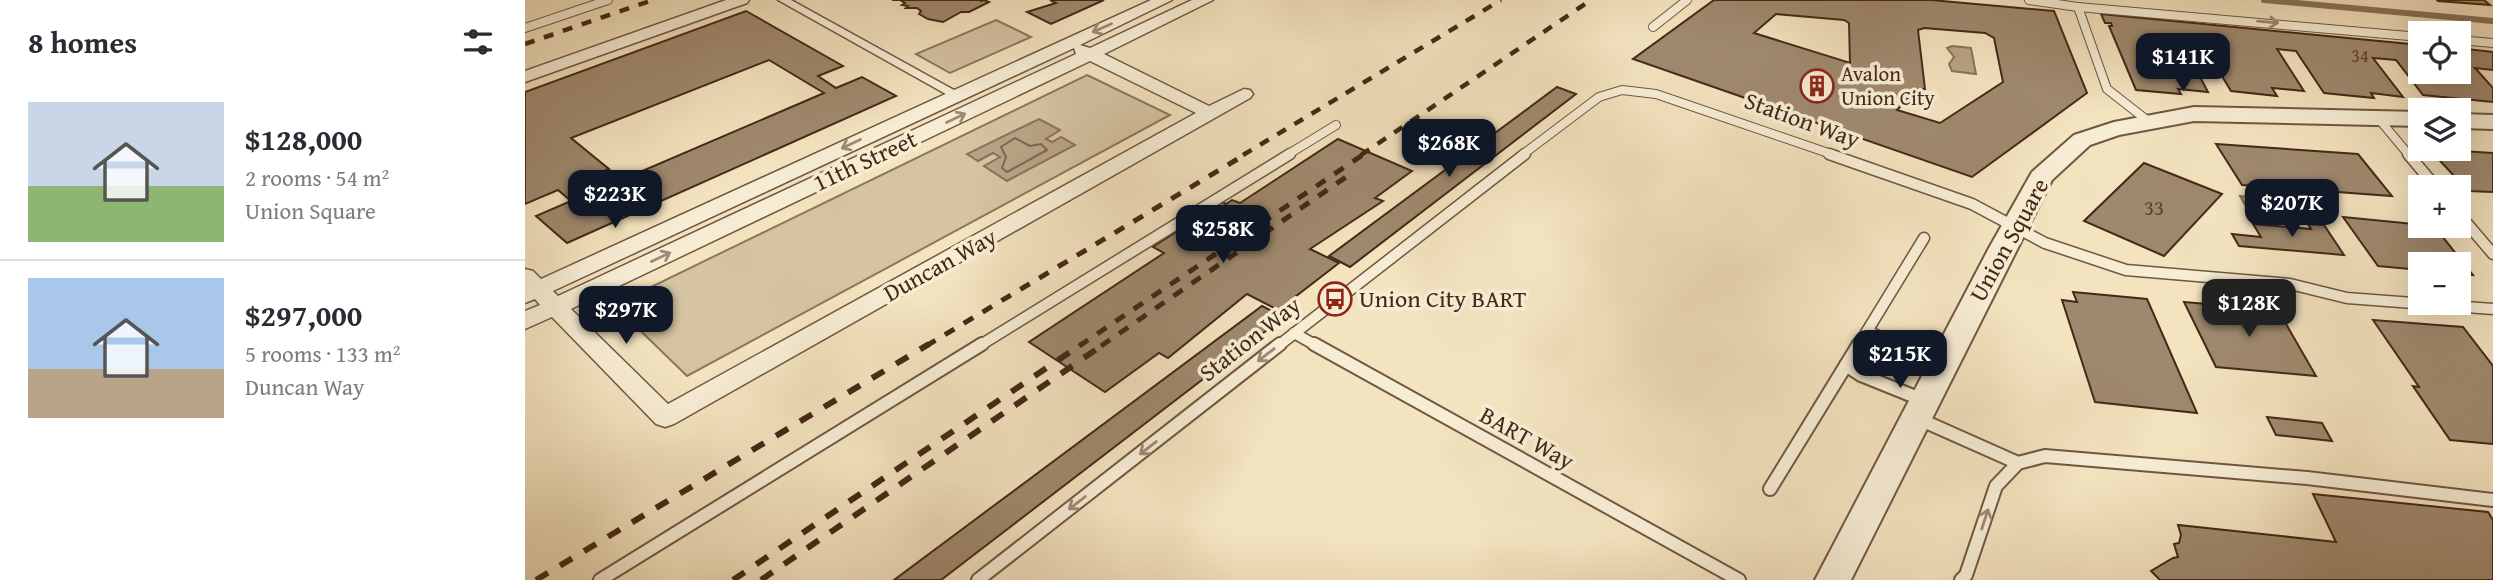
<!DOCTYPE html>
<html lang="en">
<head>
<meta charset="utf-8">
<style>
	body { margin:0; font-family:"Gentium Book Plus",serif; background:#f2f2f3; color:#2b2b33; height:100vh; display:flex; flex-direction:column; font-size:26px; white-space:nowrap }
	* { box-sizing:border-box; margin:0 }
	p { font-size:23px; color:#7c7c81 }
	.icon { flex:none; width:38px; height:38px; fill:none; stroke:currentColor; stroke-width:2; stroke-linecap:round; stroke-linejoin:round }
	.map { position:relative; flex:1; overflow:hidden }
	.side { display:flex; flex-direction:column; background:#fff; width:525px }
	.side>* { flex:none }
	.fabs { position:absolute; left:1883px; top:21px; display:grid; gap:14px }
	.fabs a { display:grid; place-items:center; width:63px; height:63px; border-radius:0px; background:#fff; box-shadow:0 7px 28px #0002; font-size:35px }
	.price { position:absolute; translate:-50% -60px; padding:0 16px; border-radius:14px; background:#111827; color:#fff; font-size:23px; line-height:46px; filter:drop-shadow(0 2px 4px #0008) }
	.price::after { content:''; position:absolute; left:50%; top:42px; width:21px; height:16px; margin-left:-10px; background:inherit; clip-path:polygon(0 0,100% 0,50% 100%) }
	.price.on { background:#222; color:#fff }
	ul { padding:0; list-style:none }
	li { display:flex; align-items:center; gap:21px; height:175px; padding:0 28px }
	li+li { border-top:2px solid #e1e1e2 }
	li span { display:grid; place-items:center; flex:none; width:196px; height:140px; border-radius:0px; color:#555 }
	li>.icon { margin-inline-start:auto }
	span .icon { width:84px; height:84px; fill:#fffc; stroke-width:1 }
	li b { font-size:30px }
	h2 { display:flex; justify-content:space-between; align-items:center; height:84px; padding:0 28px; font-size:30px }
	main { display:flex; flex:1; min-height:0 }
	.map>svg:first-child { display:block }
	.green { fill:#d5c3a2; stroke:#8d765c; stroke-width:2 }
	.water { fill:#b8a386; stroke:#8a7259; stroke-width:2 }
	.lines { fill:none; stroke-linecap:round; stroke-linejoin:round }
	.shore { stroke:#7e664e; stroke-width:2 }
	.stream { stroke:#8a7259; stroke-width:6 }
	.building { fill:#9f896e; stroke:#452816; stroke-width:2; fill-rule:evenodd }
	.service-far2-casing { stroke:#705740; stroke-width:10 }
	.service-far1-casing { stroke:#705740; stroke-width:13 }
	.service-casing { stroke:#705740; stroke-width:16 }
	.pedestrian-casing { stroke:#705740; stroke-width:3 }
	.minor-casing { stroke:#705740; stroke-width:3 }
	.tertiary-casing { stroke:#705740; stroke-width:4 }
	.service-far2 { stroke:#f7edd5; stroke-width:8 }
	.service-far1 { stroke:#f7edd5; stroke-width:10 }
	.service { stroke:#f7edd5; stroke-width:12 }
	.pedestrian { fill:#f7edd5; fill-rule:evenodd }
	.minor { fill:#f7edd5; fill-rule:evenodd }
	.tertiary { fill:#f7edd5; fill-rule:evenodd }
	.rail-far2 { stroke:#452816; stroke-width:4.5; stroke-dasharray:10 10; stroke-linecap:butt }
	.rail-far1 { stroke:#452816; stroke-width:5; stroke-dasharray:11 11; stroke-linecap:butt }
	.rail { stroke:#452816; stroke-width:6; stroke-dasharray:14 14; stroke-linecap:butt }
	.oneway { stroke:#9e8a76 }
	.labels { text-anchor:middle; stroke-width:7; stroke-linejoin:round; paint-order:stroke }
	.far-number-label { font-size:18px; fill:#5c402c }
	.far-poi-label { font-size:21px; fill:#452816; stroke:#f7edd5; text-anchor:start }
	.number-label { font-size:21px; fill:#5c402c }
	.street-label { font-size:24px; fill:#452816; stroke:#f7edd5 }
	.poi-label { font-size:24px; fill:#452816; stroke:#f7edd5; text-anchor:start }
</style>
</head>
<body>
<main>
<section class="side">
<h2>8 homes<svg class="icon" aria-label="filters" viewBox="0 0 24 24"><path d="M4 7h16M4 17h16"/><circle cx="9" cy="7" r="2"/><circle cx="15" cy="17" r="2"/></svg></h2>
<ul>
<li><span style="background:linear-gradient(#c9d6e8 60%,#8fb573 0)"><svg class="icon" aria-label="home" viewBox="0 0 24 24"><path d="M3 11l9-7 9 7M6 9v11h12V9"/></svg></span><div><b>$128,000</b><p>2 rooms · 54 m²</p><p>Union Square</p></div></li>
<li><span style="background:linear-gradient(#a9c7e8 65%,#b9a48a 0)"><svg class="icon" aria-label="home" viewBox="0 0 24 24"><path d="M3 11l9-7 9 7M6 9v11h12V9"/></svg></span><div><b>$297,000</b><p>5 rooms · 133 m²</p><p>Duncan Way</p></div></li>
</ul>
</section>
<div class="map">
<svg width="1968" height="580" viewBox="0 0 1968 580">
	<rect width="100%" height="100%" fill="#f3e3bf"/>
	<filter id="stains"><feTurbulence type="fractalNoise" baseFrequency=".00286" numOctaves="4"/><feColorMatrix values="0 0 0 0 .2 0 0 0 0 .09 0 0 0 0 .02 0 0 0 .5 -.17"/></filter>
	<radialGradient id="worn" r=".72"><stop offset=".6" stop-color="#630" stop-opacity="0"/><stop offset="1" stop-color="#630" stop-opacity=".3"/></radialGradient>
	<!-- green -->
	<g class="green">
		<path d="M 471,20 L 506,37 L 425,73 L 391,54 Z"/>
		<path d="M 562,75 L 645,115 L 162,376 L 89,305 Z"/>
	</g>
	<!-- water -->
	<g class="water">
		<path d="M 1427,46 L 1446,48 L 1451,74 L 1427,71 L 1424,64 L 1429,57 L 1422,48 Z"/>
		<path d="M 514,119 L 535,130 L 521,139 L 527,142 L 536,137 L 550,145 L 482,181 L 459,166 L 475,157 L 468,153 L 453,161 L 442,154 Z"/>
		<path d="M 1715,196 L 1750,199 L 1759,213 L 1743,212 L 1746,218 L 1727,217 Z"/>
	</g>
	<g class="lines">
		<!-- shore -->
		<path class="shore" d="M 490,138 L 505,146 L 516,144 L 522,150 L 482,172 L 477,168 L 481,157 L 476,147 Z"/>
		<!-- stream -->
		<path class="stream" d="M 1739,0 L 1968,21"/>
	</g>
	<!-- building -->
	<g class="building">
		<path d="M 367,0 L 455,0 L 456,1 L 459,0 L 464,2 L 444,12 L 436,12 L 418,22 L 403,19 L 394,14 L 396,11 L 392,8 L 381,8 L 383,6 L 377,5 L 380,3 L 375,0 Z"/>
		<path d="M 525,0 L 579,0 L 526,24 L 502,12 L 531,3 Z"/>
		<path d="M 1189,0 L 1406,0 L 1529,11 L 1562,93 L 1447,177 L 1108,59 ZM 1251,14 L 1319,20 L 1324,23 L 1325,63 L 1229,33 ZM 1399,28 L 1460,33 L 1469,38 L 1478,82 L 1415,123 L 1372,110 L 1392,89 L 1400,89 L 1393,30 Z"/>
		<path d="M 1912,0 L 1959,0 L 1965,5 L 1913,1 Z"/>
		<path d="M 221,11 L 318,66 L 293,76 L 311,88 L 337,77 L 371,96 L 42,243 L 11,216 L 46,201 L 33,190 L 0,204 L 0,92 ZM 244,60 L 299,93 L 59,196 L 46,185 L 84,169 L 46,138 Z"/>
		<path d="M 1576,14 L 1895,45 L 1895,72 L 1934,72 L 1934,48 L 1968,52 L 1968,70 L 1950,68 L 1968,88 L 1968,102 L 1898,95 L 1871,60 L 1848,58 L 1878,97 L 1846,93 L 1849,98 L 1799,93 L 1771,51 L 1752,49 L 1779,91 L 1747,88 L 1752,96 L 1706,91 L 1677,43 L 1656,41 L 1683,92 L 1653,89 L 1656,94 L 1611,90 L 1584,26 L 1587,26 L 1586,23 L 1580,23 Z"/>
		<path d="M 1032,87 L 1051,94 L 825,267 L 804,256 Z"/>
		<path d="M 813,139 L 887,171 L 850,198 L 858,201 L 785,249 L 814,263 L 753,310 L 722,294 L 643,358 L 634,353 L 580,392 L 504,342 L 639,253 L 628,247 L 697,202 L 701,204 L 707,200 L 715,203 Z"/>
		<path d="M 1691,144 L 1833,154 L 1867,196 L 1717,185 Z"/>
		<path d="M 1904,149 L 1968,153 L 1968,192 L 1943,191 Z"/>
		<path d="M 1619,163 L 1697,194 L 1639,256 L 1559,221 Z"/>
		<path d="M 1818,217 L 1909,226 L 1948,275 L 1934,274 L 1934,264 L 1895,264 L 1895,270 L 1853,266 Z"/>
		<path d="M 1728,224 L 1786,229 L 1783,224 L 1799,225 L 1819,255 L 1714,246 L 1707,234 L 1736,237 Z"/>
		<path d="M 1548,292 L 1622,299 L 1672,413 L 1570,402 L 1537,300 L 1552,302 Z"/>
		<path d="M 1659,302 L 1753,310 L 1791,376 L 1691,367 Z"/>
		<path d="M 737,306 L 759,317 L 416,580 L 369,580 Z"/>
		<path d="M 1848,320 L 1938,327 L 1968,366 L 1968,444 L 1925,440 L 1888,386 L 1894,387 Z"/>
		<path d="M 1742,417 L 1797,423 L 1807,441 L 1751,435 Z"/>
		<path d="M 1788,494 L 1963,512 L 1968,520 L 1968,580 L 1635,580 L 1626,571 L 1648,558 L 1653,557 L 1649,544 L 1654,543 L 1656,535 L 1653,525 L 1811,542 Z"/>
	</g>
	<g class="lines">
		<defs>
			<g id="service-far2">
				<path d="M 1504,0 L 1553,7 L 1895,37"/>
				<path d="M 1553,7 L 1582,89 L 1623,121"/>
				<path d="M 1128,27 L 1162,0"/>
				<path d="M 0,28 L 83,0"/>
				<path d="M 1934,40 L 1968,43"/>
				<path d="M 1853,118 L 1884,155"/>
				<path d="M 762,155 L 811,125"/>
				<path d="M 997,155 L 1074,97 L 1097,90 L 1131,94 L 1309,155"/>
			</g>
			<g id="service-far1">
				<path d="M 1304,154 L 1447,204 L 1520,243 L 1601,270 L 1765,284 L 1822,298 L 1968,309"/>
				<path d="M 1883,154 L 1911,187"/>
				<path d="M 1934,214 L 1968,254"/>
				<path d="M 1342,331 L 1376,346"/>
				<path d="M 769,333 L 792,346"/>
				<path d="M 454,346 L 765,154"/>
				<path d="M 753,346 L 1000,154"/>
				<path d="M 1333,346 L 1399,238"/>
			</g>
			<g id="service">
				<path d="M 789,344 L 1214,580"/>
				<path d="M 1372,344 L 1417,364"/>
				<path d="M 1321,365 L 1336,375 L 1398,400"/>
				<path d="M 1394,419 L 1493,463"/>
				<path d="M 1245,489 L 1334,344"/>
				<path d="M 75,580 L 457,344"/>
				<path d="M 453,580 L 755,344"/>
				<path d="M 1436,580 L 1441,575 L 1471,486 L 1493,463 L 1520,456 L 1782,478 L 1968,500"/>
			</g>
			<path id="pedestrian" d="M 253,0 L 266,0 L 438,95 L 432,99 L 428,98 Z"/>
			<g id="minor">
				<path d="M 201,0 L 224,0 L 222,3 L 0,82 L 0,71 Z"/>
				<path d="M 626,0 L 647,0 L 555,45 L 565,48 L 667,0 L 688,0 L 579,54 L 684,106 L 719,89 L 725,90 L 728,94 L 725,98 L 149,424 L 140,427 L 131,424 L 27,317 L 0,329 L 0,311 L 15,305 L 10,299 L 0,303 L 0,269 L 8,271 L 16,279 ZM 549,48 L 551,54 L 33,296 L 28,291 ZM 565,61 L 671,113 L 143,404 L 46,309 Z"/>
			</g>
			<g id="tertiary">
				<path d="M 1669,107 L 1895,112 L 1895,126 L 1669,121 L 1594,135 L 1565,145 L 1527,180 L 1326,580 L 1290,580 L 1464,248 L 1507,172 L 1549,135 L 1589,122 Z"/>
				<path d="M 1934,114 L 1968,115 L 1968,129 L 1934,128 Z"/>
			</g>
		</defs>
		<!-- service-far2 casing -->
		<use href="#service-far2" class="service-far2-casing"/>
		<!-- service-far1 casing -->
		<use href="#service-far1" class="service-far1-casing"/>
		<!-- service casing -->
		<use href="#service" class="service-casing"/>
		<!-- pedestrian casing -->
		<use href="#pedestrian" class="pedestrian-casing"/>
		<!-- minor casing -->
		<use href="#minor" class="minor-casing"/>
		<!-- tertiary casing -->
		<use href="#tertiary" class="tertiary-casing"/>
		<!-- service-far2 -->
		<use href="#service-far2" class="service-far2"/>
		<!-- service-far1 -->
		<use href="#service-far1" class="service-far1"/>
		<!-- service -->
		<use href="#service" class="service"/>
		<!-- pedestrian -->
		<use href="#pedestrian" class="pedestrian"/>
		<!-- minor -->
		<use href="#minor" class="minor"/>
		<!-- tertiary -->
		<use href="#tertiary" class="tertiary"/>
		<!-- rail-far2 -->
		<g class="rail-far2">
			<path d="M 0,44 L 128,0"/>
			<path d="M 718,155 L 976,0"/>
			<path d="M 836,155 L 1066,0"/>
		</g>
		<!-- rail-far1 -->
		<g class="rail-far1">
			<path d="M 401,346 L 721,154"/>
			<path d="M 554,346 L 839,154"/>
			<path d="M 576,346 L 824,175"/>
		</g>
		<!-- rail -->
		<g class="rail">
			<path d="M 11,580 L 404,344"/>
			<path d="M 208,580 L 557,344"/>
			<path d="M 236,580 L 579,344"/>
		</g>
	</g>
	<!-- one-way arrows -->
	<defs><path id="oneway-shaft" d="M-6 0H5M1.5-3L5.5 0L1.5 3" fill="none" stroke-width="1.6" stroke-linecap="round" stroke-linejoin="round" transform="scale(1.75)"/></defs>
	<g class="oneway">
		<use href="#oneway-shaft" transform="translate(1743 22) rotate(5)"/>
		<use href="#oneway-shaft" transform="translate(577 28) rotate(156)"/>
		<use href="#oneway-shaft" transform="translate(431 118) rotate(-25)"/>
		<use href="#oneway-shaft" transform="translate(326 144) rotate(155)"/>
		<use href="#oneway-shaft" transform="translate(136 257) rotate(-25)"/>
		<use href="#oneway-shaft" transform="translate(741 355) rotate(142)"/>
		<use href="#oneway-shaft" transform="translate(623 448) rotate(142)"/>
		<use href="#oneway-shaft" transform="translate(552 503) rotate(142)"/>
		<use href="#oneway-shaft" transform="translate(1460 519) rotate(-72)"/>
	</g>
	<!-- icons -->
	<defs>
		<symbol id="building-ring" viewBox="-11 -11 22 22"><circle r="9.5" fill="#f7edd5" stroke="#8f2418" stroke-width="1.5"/><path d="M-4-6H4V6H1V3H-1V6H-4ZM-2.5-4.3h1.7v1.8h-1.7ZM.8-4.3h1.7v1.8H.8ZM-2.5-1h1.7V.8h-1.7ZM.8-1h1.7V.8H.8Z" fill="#8f2418"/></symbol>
		<symbol id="bus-ring" viewBox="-11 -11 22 22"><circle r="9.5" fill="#f7edd5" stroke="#8f2418" stroke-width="1.5"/><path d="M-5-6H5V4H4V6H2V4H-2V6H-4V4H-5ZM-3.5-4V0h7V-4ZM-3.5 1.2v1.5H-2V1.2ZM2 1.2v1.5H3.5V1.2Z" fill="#8f2418"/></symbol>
	</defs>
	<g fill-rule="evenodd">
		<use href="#building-ring" x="1273" y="67" width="38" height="38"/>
		<use href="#bus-ring" x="791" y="280" width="38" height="38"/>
	</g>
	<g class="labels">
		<!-- far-number labels -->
		<g class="far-number-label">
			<text x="1835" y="62">34</text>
		</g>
		<!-- far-poi labels -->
		<g class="far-poi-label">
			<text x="1316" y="81">Avalon<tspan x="1316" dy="24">Union City</tspan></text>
		</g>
		<!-- number labels -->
		<g class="number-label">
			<text x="1629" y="215">33</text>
		</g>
		<!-- street labels -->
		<g class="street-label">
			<text transform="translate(1277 120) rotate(20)" y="8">Station Way</text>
			<text transform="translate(340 161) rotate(-25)" y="8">11th Street</text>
			<text transform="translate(1484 240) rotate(-61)" y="8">Union Square</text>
			<text transform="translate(415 265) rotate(-29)" y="8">Duncan Way</text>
			<text transform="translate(725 339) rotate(-38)" y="8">Station Way</text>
			<text transform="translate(1002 438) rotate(29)" y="8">BART Way</text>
		</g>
		<!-- poi labels -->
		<g class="poi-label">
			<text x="834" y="307">Union City BART</text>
		</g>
	</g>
	<rect width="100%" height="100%" filter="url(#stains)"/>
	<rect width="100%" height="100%" fill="url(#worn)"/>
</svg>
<div class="fabs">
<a><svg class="icon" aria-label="locate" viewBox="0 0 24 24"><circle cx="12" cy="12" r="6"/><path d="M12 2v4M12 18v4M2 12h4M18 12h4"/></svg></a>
<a><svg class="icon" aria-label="layers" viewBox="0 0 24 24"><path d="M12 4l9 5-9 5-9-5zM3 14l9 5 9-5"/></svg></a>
<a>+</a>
<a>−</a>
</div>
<b class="price" style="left:1658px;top:93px">$141K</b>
<b class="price" style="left:924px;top:179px">$268K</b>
<b class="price" style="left:90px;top:230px">$223K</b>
<b class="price" style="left:1767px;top:239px">$207K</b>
<b class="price" style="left:698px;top:265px">$258K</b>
<b class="price on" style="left:1724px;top:339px">$128K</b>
<b class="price" style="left:101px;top:346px">$297K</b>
<b class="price" style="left:1375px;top:390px">$215K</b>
</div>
</main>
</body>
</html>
